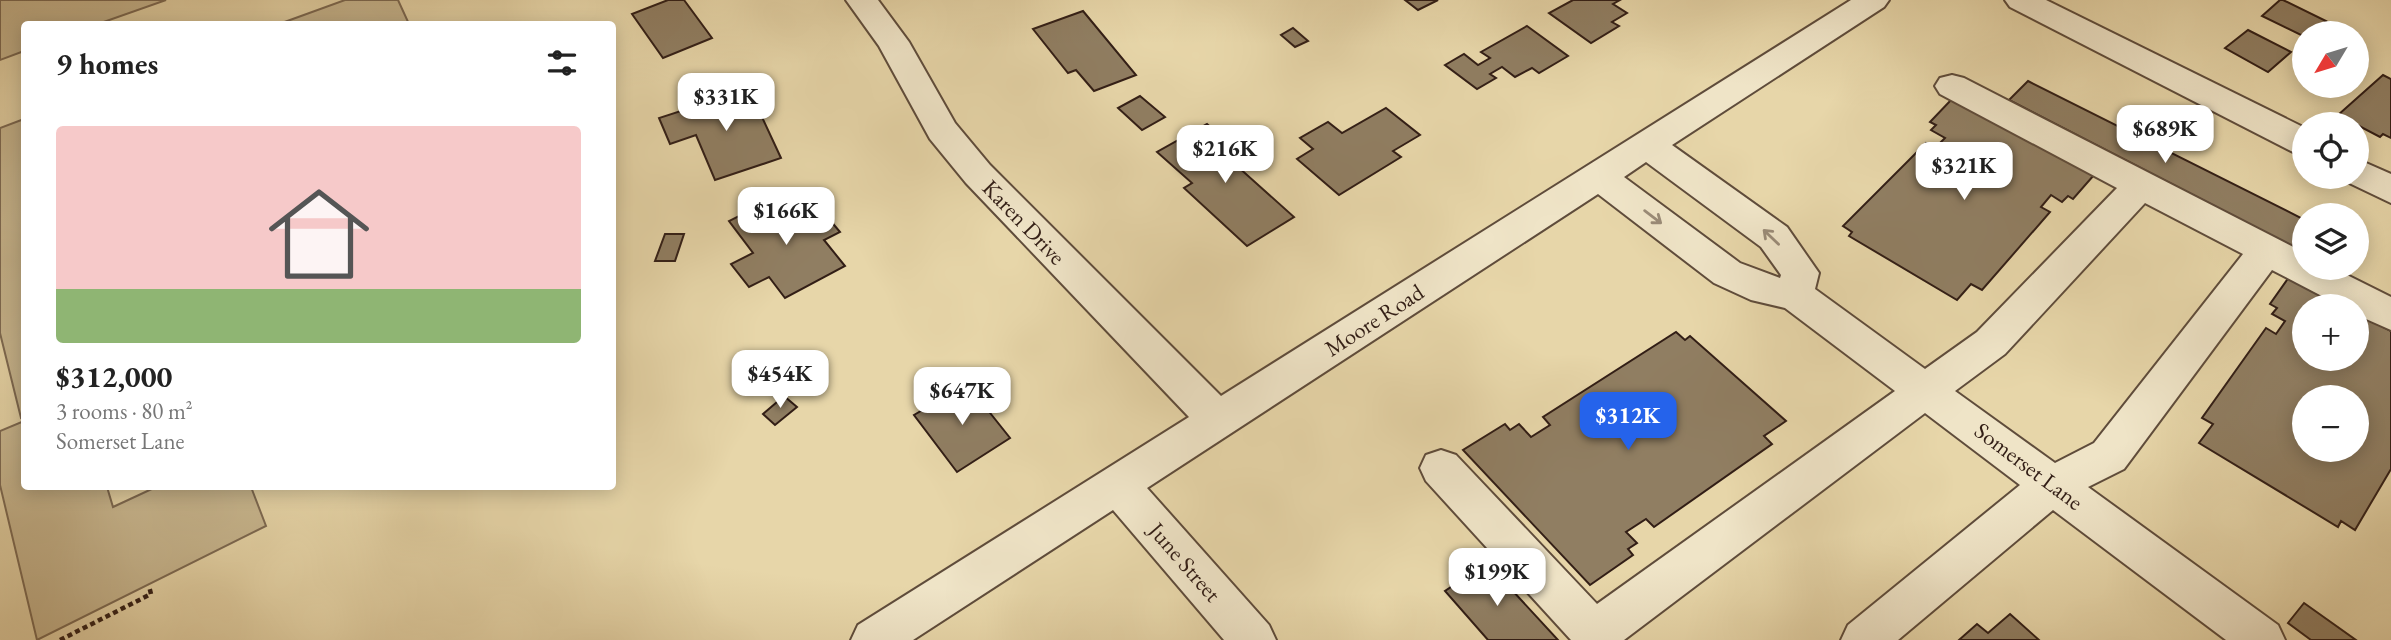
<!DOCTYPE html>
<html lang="en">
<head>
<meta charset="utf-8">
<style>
	body { margin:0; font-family:"EB Garamond",serif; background:#f6f6f6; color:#222; height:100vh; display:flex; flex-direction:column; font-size:26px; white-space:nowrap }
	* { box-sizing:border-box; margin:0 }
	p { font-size:23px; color:#767676 }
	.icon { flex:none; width:38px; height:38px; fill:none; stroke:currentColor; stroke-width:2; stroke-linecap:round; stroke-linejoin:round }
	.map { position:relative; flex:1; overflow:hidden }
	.panel { position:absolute; left:21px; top:21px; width:595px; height:469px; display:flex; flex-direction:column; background:#fff; border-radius:7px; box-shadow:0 4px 18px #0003 }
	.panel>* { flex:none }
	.needle { width:46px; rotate:232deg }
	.controls { position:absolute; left:2292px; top:21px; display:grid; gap:14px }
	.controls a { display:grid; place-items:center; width:77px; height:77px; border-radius:50%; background:#fff; box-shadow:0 4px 18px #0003; font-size:35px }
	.price { position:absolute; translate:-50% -60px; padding:0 16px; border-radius:14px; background:#fff; color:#222; font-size:23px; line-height:46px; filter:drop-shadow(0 2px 4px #0008) }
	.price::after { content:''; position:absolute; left:50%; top:42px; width:21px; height:16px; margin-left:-10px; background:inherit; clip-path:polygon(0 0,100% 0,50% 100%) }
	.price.current { background:#2563eb; color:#fff }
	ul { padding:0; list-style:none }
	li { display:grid; align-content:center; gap:14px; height:371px; padding:0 35px }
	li+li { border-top:2px solid #e0e0e0 }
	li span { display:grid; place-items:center; height:217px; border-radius:7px; color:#555 }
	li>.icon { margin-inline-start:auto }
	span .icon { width:126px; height:126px; fill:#fffc; stroke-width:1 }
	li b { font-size:30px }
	h2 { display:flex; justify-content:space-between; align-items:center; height:84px; padding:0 35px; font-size:30px }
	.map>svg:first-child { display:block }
	.green { fill:#c8b790; stroke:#7d6a53; stroke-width:2 }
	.building { fill:#907e62; stroke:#321e16; stroke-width:2; fill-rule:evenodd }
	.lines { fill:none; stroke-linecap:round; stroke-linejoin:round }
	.minor-casing { stroke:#5f4c3b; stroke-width:4 }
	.path { stroke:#321e16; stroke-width:4.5; stroke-dasharray:5 3.5; stroke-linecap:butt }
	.minor { fill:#efe4c7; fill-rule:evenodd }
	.oneway { stroke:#9a8b77 }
	.labels { text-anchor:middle; stroke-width:5; stroke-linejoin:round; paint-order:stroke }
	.street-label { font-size:23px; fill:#321e16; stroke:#efe4c7 }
</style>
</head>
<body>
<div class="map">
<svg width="2391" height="640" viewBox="0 0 2391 640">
	<rect width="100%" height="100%" fill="#e7d6a9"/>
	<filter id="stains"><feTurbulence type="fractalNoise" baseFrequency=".00286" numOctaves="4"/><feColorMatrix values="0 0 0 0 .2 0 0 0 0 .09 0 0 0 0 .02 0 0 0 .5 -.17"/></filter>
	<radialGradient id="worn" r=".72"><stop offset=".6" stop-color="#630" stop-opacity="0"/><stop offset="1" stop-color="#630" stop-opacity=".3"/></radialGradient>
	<!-- green -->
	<g class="green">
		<path d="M 0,0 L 166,0 L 98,24 L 24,24 L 24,51 L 0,60 Z"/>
		<path d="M 345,0 L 398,0 L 409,24 L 279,24 Z"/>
		<path d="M 24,119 L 24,417 L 21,418 L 0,333 L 0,128 Z"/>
		<path d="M 24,421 L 24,486 L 107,487 L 113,507 L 156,487 L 251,487 L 266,526 L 37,640 L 0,485 L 0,431 Z"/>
	</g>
	<!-- building -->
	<g class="building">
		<path d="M 668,0 L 684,0 L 712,38 L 663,58 L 632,14 Z"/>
		<path d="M 1405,0 L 1438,0 L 1418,10 Z"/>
		<path d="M 1573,0 L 1620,0 L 1613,4 L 1627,13 L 1612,22 L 1619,26 L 1591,43 L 1549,13 Z"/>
		<path d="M 2280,0 L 2283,0 L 2326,21 L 2312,33 L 2305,33 L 2305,37 L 2262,16 Z"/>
		<path d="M 1083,11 L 1136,75 L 1094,91 L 1076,70 L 1068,73 L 1033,29 Z"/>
		<path d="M 1527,26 L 1568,56 L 1539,73 L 1532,68 L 1515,77 L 1502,67 L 1490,74 L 1496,78 L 1477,89 L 1445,65 L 1464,54 L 1478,65 L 1490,58 L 1481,52 Z"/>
		<path d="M 1293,28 L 1308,41 L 1295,47 L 1281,35 Z"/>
		<path d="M 2248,30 L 2291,52 L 2268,72 L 2225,48 Z"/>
		<path d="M 2383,75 L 2391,79 L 2391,138 L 2383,134 L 2380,137 L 2338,115 Z"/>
		<path d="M 2028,81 L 2305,220 L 2305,253 L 2009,100 Z"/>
		<path d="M 749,89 L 781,158 L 715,180 L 696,135 L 670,144 L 659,118 Z"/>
		<path d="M 1140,96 L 1165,117 L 1142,130 L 1118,108 Z"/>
		<path d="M 1951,100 L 2094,175 L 2073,199 L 2068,196 L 2062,202 L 2051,195 L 2041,207 L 2050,212 L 1982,290 L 1971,284 L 1957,300 L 1849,236 L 1852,232 L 1843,226 L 1926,143 L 1935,148 L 1945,138 L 1931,130 L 1936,125 L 1930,122 Z"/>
		<path d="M 1386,108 L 1420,135 L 1393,151 L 1401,157 L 1339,195 L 1297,159 L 1313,149 L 1300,138 L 1328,122 L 1342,133 Z"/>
		<path d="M 1207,124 L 1248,160 L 1237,166 L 1294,217 L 1247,246 L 1184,188 L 1192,183 L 1157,152 Z"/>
		<path d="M 775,198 L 793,220 L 819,207 L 840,232 L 824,240 L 845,266 L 785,298 L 769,277 L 749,287 L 731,264 L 753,253 L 729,221 Z"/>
		<path d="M 665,234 L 684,234 L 675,261 L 655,261 Z"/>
		<path d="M 2289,277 L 2344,306 L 2305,306 L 2305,359 L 2357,359 L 2357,313 L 2391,331 L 2391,469 L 2355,530 L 2341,521 L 2338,527 L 2199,443 L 2213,424 L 2202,418 L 2266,328 L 2276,334 L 2285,321 L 2272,314 L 2277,308 L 2270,304 ZM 2305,397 L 2357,397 L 2357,450 L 2305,450 Z"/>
		<path d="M 1676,332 L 1685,340 L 1690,336 L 1786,421 L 1764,436 L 1772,444 L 1654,527 L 1646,519 L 1626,532 L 1637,543 L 1628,549 L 1633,555 L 1590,585 L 1463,450 L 1505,424 L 1510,430 L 1519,424 L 1531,437 L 1550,425 L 1543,417 Z"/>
		<path d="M 967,384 L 1010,438 L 957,472 L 914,415 Z"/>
		<path d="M 784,396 L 797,407 L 775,425 L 763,414 Z"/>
		<path d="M 1487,563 L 1558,640 L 1488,640 L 1445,591 Z"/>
		<path d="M 2304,603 L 2356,640 L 2311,640 L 2288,623 Z"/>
		<path d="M 2010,614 L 2039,640 L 1959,640 L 1977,624 L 1988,633 Z"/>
	</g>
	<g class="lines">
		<defs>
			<g id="minor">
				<path d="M 846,0 L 878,0 L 909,42 L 955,123 L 990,165 L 1221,396 L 1851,0 L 1889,0 L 1884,7 L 1672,145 L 1787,227 L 1819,273 L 1815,289 L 1925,369 L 1977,332 L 2117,188 L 1940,94 L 1935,86 L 1940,78 L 1952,75 L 1964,78 L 2305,253 L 2305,268 L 2333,268 L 2391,297 L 2391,330 L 2357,315 L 2357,306 L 2341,306 L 2272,270 L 2124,469 L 2088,487 L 2278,625 L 2285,640 L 2226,640 L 2053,510 L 1898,640 L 1841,640 L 1848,625 L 2020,485 L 1925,413 L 1624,640 L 1571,640 L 1426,481 L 1420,468 L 1426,455 L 1441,450 L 1456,455 L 1597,604 L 1895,391 L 1785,308 L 1751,300 L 1714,283 L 1598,194 L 1147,488 L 1269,625 L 1276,640 L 1224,640 L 1113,510 L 913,640 L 851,640 L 858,625 L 1189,417 L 966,183 L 930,139 L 879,46 ZM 1646,162 L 1761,247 L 1781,275 L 1780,278 L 1740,263 L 1624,177 ZM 2145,203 L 2243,254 L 2094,443 L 2055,463 L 1955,391 L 2005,354 Z"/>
				<path d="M 2005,0 L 2046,0 L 2305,128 L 2305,155 L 2293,152 L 2010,7 Z"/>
				<path d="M 2357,159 L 2391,174 L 2391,203 L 2345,181 L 2342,177 L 2357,177 Z"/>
			</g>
		</defs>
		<!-- minor casing -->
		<use href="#minor" class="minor-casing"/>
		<!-- path -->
		<path class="path" d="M 60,640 L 151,594 L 149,586"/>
		<!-- minor -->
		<use href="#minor" class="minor"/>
	</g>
	<!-- one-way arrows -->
	<defs><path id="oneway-shaft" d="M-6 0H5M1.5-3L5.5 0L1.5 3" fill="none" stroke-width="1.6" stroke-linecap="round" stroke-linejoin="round" transform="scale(1.75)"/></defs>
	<g class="oneway">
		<use href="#oneway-shaft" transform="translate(1653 217) rotate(37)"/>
		<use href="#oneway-shaft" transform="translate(1771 237) rotate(-136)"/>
	</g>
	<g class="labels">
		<!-- street labels -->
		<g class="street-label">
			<text transform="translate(1024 222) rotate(46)" y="8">Karen Drive</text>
			<text transform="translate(1374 320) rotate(-33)" y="8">Moore Road</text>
			<text transform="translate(2029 466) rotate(37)" y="8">Somerset Lane</text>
			<text transform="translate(1185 562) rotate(49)" y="8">June Street</text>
		</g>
	</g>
	<rect width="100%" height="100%" filter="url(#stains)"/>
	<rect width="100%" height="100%" fill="url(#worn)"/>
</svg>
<div class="controls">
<a><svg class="needle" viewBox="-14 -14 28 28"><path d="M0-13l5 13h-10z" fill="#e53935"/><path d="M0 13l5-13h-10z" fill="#767676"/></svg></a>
<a><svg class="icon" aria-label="locate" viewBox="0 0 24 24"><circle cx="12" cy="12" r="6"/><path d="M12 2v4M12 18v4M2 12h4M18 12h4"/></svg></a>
<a><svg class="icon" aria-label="layers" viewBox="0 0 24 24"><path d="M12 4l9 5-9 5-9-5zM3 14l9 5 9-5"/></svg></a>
<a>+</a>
<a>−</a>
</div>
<b class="price" style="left:726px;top:133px">$331K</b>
<b class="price" style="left:2165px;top:165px">$689K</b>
<b class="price" style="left:1225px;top:185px">$216K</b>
<b class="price" style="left:1964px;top:202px">$321K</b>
<b class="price" style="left:786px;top:247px">$166K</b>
<b class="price" style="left:780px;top:410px">$454K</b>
<b class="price" style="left:962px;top:427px">$647K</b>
<b class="price current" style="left:1628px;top:452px">$312K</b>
<b class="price" style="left:1497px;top:608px">$199K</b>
<section class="panel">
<h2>9 homes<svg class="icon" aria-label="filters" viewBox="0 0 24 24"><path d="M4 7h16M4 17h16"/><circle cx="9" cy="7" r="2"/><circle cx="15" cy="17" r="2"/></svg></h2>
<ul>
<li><span style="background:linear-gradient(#f6c9c9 75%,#8fb573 0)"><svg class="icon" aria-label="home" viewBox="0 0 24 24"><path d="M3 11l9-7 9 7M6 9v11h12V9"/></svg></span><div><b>$312,000</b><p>3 rooms · 80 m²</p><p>Somerset Lane</p></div></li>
</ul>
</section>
</div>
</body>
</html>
